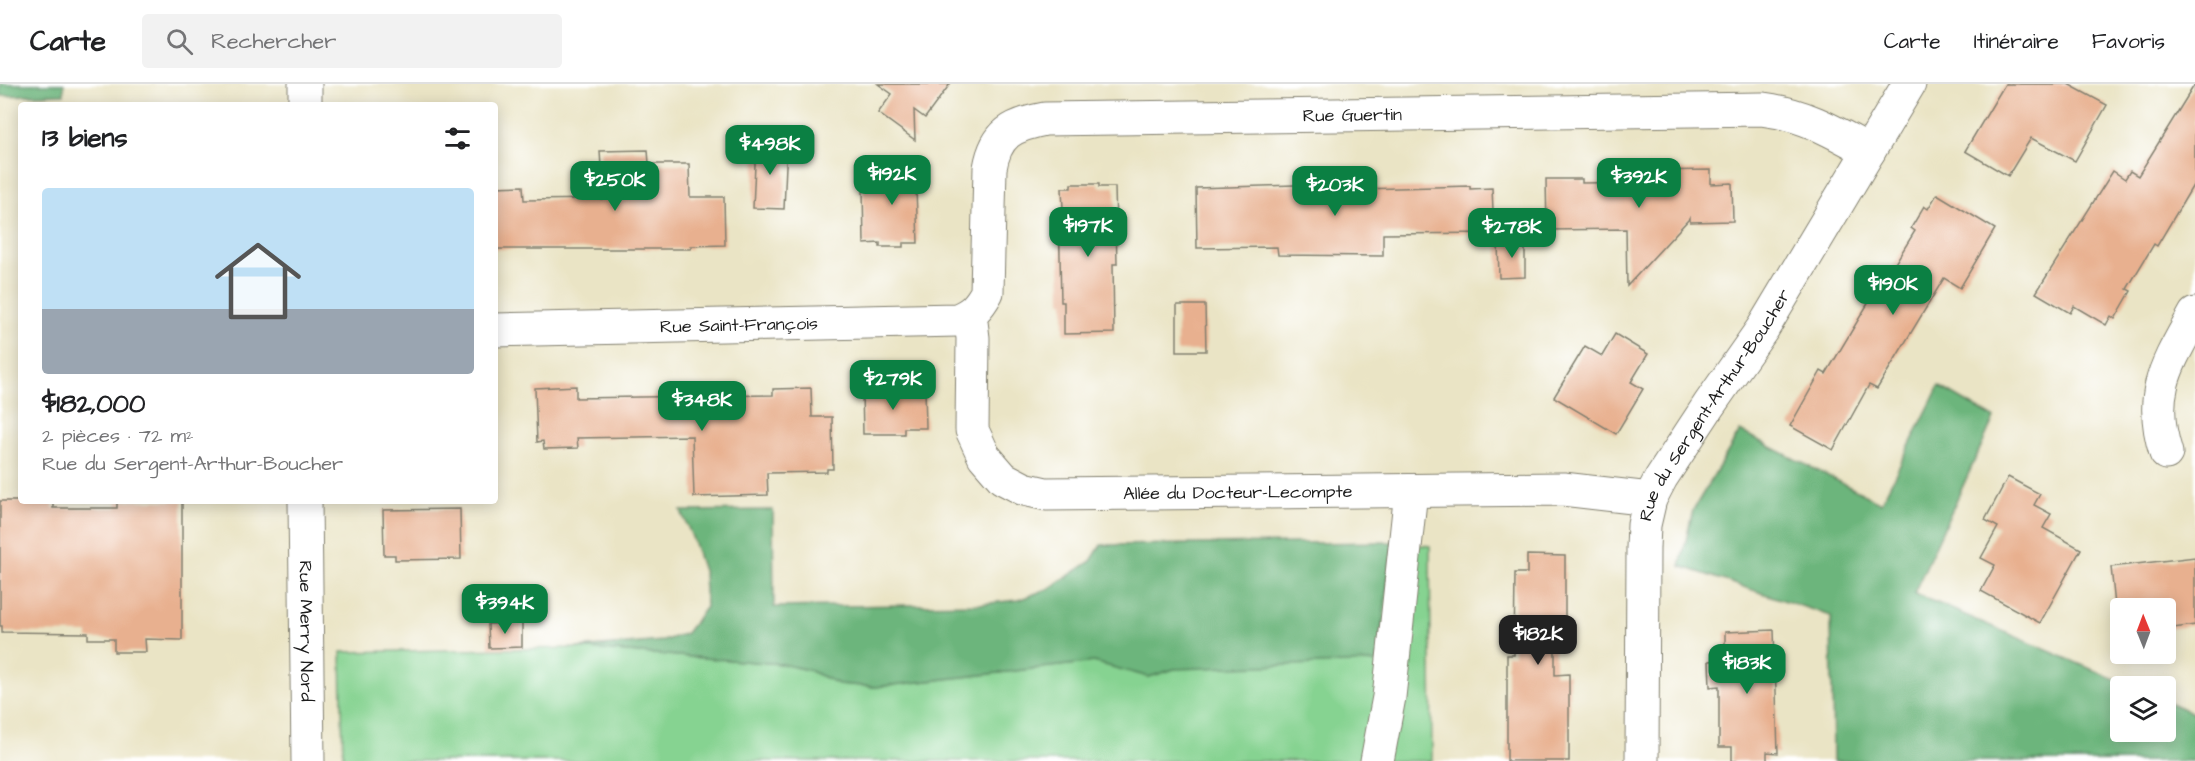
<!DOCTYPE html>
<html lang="fr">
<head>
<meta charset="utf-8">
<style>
	body { margin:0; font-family:"Architects Daughter",sans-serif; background:#f2f2f2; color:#202124; height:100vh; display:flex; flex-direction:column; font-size:22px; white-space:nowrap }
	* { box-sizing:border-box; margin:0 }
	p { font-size:20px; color:#757577 }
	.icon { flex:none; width:33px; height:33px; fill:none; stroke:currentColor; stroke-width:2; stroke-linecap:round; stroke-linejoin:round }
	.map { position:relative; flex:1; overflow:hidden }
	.panel { position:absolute; left:18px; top:18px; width:480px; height:402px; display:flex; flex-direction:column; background:#fff; border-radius:6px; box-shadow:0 3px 15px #0003 }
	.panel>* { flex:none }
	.needle { width:39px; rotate:359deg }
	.fabs { position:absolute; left:2110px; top:514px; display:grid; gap:12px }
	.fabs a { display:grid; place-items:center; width:66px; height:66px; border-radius:6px; background:#fff; box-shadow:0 3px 15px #0003; font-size:30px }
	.price { position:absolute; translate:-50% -51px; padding:0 14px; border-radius:12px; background:#0b8043; color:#fff; font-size:20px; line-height:39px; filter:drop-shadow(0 2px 3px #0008) }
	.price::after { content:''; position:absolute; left:50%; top:36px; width:18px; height:14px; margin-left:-9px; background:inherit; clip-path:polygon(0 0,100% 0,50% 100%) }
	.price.current { background:#222; color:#fff }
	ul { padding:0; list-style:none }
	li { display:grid; align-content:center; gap:12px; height:318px; padding:0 24px }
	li+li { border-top:2px solid #e0e0e0 }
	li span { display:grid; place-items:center; height:186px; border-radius:6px; color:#555 }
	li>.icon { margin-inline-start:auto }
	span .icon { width:108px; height:108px; fill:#fffc; stroke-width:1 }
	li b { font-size:26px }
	h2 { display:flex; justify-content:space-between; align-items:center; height:72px; padding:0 24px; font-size:26px }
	header { display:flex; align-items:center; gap:36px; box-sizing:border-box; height:84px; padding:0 30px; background:#fff; border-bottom:2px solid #e0e0e0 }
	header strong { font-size:28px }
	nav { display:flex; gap:33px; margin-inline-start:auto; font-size:21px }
	.search { width:420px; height:54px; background:#f2f2f2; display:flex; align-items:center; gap:15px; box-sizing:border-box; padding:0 21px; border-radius:6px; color:#757577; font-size:22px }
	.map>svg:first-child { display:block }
	.green { fill:#86d391; stroke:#517856; stroke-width:1.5 }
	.forest { fill:#6cb57b; stroke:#44684c; stroke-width:1.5 }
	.building { fill:#e8b08f }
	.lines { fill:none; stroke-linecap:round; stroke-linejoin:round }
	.minor-casing { stroke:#838070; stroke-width:35 }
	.major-casing { stroke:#838070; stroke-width:35 }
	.minor { stroke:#fff; stroke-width:33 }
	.major { stroke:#fff; stroke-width:33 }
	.labels { text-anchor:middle; stroke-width:4.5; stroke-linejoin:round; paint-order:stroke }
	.street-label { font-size:18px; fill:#1c1c1c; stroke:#fff }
</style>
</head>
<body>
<header>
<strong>Carte</strong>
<div class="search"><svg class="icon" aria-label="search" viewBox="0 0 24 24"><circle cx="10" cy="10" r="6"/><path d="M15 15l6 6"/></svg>Rechercher</div>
<nav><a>Carte</a><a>Itinéraire</a><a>Favoris</a></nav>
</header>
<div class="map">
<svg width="2195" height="677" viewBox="0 0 2195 677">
	<rect width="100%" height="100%" fill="#fff"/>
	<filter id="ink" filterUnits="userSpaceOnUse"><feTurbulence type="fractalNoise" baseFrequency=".0167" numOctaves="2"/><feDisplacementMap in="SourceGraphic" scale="12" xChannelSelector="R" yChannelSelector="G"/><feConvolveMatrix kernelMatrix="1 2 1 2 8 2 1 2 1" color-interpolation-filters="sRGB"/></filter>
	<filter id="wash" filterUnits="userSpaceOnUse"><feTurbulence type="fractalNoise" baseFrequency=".008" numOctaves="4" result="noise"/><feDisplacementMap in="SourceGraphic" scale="24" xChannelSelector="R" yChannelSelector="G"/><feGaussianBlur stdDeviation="1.35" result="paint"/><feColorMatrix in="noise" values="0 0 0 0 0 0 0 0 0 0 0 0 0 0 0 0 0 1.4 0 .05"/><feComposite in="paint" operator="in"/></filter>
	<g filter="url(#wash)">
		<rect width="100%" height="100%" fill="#eae4c5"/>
		<!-- green -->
		<path class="green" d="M 1393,458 L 1430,462 L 1432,677 L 343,677 L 341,568 L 577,564 L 782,580 L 808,586 L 839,600 L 875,603 L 1094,578 L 1149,593 L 1174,585 Z"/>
		<!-- forest -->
		<g class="forest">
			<path d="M 0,0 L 64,0 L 64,10 L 0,12 Z"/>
			<path d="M 1939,302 L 1994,334 L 1914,509 L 2133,603 L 2121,603 L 2121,648 L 2166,648 L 2166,617 L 2195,630 L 2195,677 L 1833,677 L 1831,532 L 1680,482 L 1693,426 L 1740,347 L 1881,419 Z"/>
			<path d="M 773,426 L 774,523 L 980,520 L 1018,516 L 1050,504 L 1091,477 L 1101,461 L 1393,458 L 1377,578 L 1174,585 L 1149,593 L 1094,578 L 875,603 L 839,600 L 808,586 L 782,580 L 577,564 L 663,557 L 686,549 L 706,523 L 704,490 L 692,453 L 681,427 Z"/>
		</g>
		<g id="blocks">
			<!-- building -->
			<g class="building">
				<path d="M 878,0 L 950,0 L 925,34 L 914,26 L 915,56 L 878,29 L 892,10 Z"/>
				<path d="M 2005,0 L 2068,0 L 2107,21 L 2075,77 L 2031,54 L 2008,92 L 1965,67 Z"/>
				<path d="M 2195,0 L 2195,98 L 2157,162 L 2154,160 L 2127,205 L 2131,207 L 2115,235 L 2111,232 L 2106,241 L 2074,222 L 2070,229 L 2036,209 L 2113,87 L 2125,95 L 2130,87 L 2138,92 Z"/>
				<path d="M 756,59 L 787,60 L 784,125 L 753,124 Z"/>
				<path d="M 648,66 L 649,80 L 689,80 L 690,113 L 724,113 L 725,161 L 691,162 L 691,165 L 495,165 L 495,103 L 523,102 L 524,116 L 603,115 L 600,67 Z"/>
				<path d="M 876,78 L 915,78 L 918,159 L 903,159 L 903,163 L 880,163 L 880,159 L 864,160 L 863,104 L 876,104 Z"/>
				<path d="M 1711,86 L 1711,100 L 1732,99 L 1733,137 L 1690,138 L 1690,134 L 1627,202 L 1626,145 L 1547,146 L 1546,95 L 1582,95 L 1582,99 L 1648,98 L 1648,87 Z"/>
				<path d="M 1071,100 L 1099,100 L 1099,103 L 1115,103 L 1117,180 L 1113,180 L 1114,249 L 1064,250 L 1064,218 L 1061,218 L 1059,126 L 1063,125 L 1062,104 L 1071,104 Z"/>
				<path d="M 1326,100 L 1326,106 L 1470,102 L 1470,105 L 1492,104 L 1494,149 L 1383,150 L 1383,172 L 1278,171 L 1277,163 L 1197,164 L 1196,104 Z"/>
				<path d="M 1937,110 L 1995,145 L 1960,204 L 1944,194 L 1877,305 L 1869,301 L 1833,366 L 1790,342 L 1821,287 L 1826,290 L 1876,206 L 1878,207 L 1915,147 L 1911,144 L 1924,122 L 1928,125 Z"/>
				<path d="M 1525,157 L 1525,193 L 1499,194 L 1498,158 Z"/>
				<path d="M 1177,221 L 1205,221 L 1206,267 L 1177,267 Z"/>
				<path d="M 1615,250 L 1648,270 L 1631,298 L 1643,305 L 1616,350 L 1554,313 L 1585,262 L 1602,272 Z"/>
				<path d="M 576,302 L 576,314 L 773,311 L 773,305 L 811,304 L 812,333 L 832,333 L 833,385 L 827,385 L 827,388 L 767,389 L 768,411 L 694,413 L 692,352 L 577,354 L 578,364 L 544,365 L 543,357 L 537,358 L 535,304 Z"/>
				<path d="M 925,305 L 926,344 L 904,344 L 904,350 L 863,350 L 862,307 Z"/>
				<path d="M 2008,393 L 2040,410 L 2034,421 L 2051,430 L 2043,444 L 2081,465 L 2040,539 L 1981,507 L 1995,481 L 1981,474 L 1998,443 L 1985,436 Z"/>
				<path d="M 0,417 L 53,417 L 53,424 L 117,424 L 117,417 L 182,417 L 182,556 L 145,555 L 146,568 L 114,568 L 114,555 L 88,555 L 88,549 L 2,548 L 2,542 L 0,542 Z"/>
				<path d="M 460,425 L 461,475 L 395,476 L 395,471 L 384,471 L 383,426 Z"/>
				<path d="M 1527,471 L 1565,472 L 1565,535 L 1555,535 L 1555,591 L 1569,590 L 1569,677 L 1507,677 L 1507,571 L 1514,571 L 1515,489 L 1527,489 Z"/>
				<path d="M 2195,473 L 2195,541 L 2166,545 L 2166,525 L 2121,525 L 2121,550 L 2118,550 L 2111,483 Z"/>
				<path d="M 522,539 L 522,563 L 489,564 L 488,540 Z"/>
				<path d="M 1774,546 L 1778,669 L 1767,668 L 1767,677 L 1732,677 L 1732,663 L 1719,663 L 1719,602 L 1710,603 L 1709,577 L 1725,576 L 1725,548 Z"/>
			</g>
		</g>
	</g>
	<g filter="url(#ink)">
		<use href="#blocks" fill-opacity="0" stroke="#838070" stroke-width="1.5"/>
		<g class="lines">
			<defs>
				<g id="minor">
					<path id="s1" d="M 970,230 L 973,254 L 972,346 L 984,372 L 1003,394 L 1024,405 L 1046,410 L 1563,405 L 1650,415"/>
					<path id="s2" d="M 495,246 L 957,236 C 972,230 979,223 987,208 L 990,84 C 996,49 1013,41 1045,35 L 1762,25 C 1804,30 1833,47 1869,67"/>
					<path d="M 2166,369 C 2147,309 2167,281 2195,230"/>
					<path d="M 1377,677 L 1389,613 L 1411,407"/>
					<path id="s3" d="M 1642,677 L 1643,464 L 1644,441 L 1650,415 L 1661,394 L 1709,321 L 1763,244 L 1909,0"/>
				</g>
				<g id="major">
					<path d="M 305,21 L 305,0"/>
					<path id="s4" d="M 305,417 L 308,677"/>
				</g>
			</defs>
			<!-- minor casing -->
			<use href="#minor" class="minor-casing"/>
			<!-- major casing -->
			<use href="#major" class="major-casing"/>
			<!-- minor -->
			<use href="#minor" class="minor"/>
			<!-- major -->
			<use href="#major" class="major"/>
		</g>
	</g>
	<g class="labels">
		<!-- street labels -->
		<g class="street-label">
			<text dy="6" stroke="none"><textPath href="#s2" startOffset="1016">Rue Guertin</textPath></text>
			<text dy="6" stroke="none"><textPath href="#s2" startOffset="244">Rue Saint-François</textPath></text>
			<text dy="6" stroke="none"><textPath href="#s3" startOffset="376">Rue du Sergent-Arthur-Boucher</textPath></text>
			<text dy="6" stroke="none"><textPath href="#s1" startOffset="412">Allée du Docteur-Lecompte</textPath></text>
			<text dy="6" stroke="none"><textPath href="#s4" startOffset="130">Rue Merry Nord</textPath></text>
		</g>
	</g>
</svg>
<div class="fabs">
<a><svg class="needle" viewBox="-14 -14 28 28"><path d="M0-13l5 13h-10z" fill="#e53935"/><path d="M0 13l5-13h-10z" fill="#757577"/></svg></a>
<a><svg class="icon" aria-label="layers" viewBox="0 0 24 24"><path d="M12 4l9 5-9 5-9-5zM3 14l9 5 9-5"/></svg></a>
</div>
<b class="price" style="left:770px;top:92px">$498K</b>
<b class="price" style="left:892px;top:122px">$192K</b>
<b class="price" style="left:1639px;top:125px">$392K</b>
<b class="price" style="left:615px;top:128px">$250K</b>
<b class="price" style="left:1335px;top:133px">$203K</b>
<b class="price" style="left:1088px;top:174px">$197K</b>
<b class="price" style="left:1512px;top:175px">$278K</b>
<b class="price" style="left:1893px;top:232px">$190K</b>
<b class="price" style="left:893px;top:327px">$279K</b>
<b class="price" style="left:702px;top:348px">$348K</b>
<b class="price" style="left:505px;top:551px">$394K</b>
<b class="price current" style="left:1538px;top:582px">$182K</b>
<b class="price" style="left:1747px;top:611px">$183K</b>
<section class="panel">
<h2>13 biens<svg class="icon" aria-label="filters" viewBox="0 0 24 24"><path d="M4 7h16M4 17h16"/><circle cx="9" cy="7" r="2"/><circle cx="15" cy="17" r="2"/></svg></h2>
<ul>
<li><span style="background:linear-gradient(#bfe0f5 65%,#9aa5b1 0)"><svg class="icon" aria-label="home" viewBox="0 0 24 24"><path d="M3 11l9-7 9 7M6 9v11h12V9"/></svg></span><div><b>$182,000</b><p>2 pièces · 72 m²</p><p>Rue du Sergent-Arthur-Boucher</p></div></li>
</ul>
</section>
</div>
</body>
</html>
